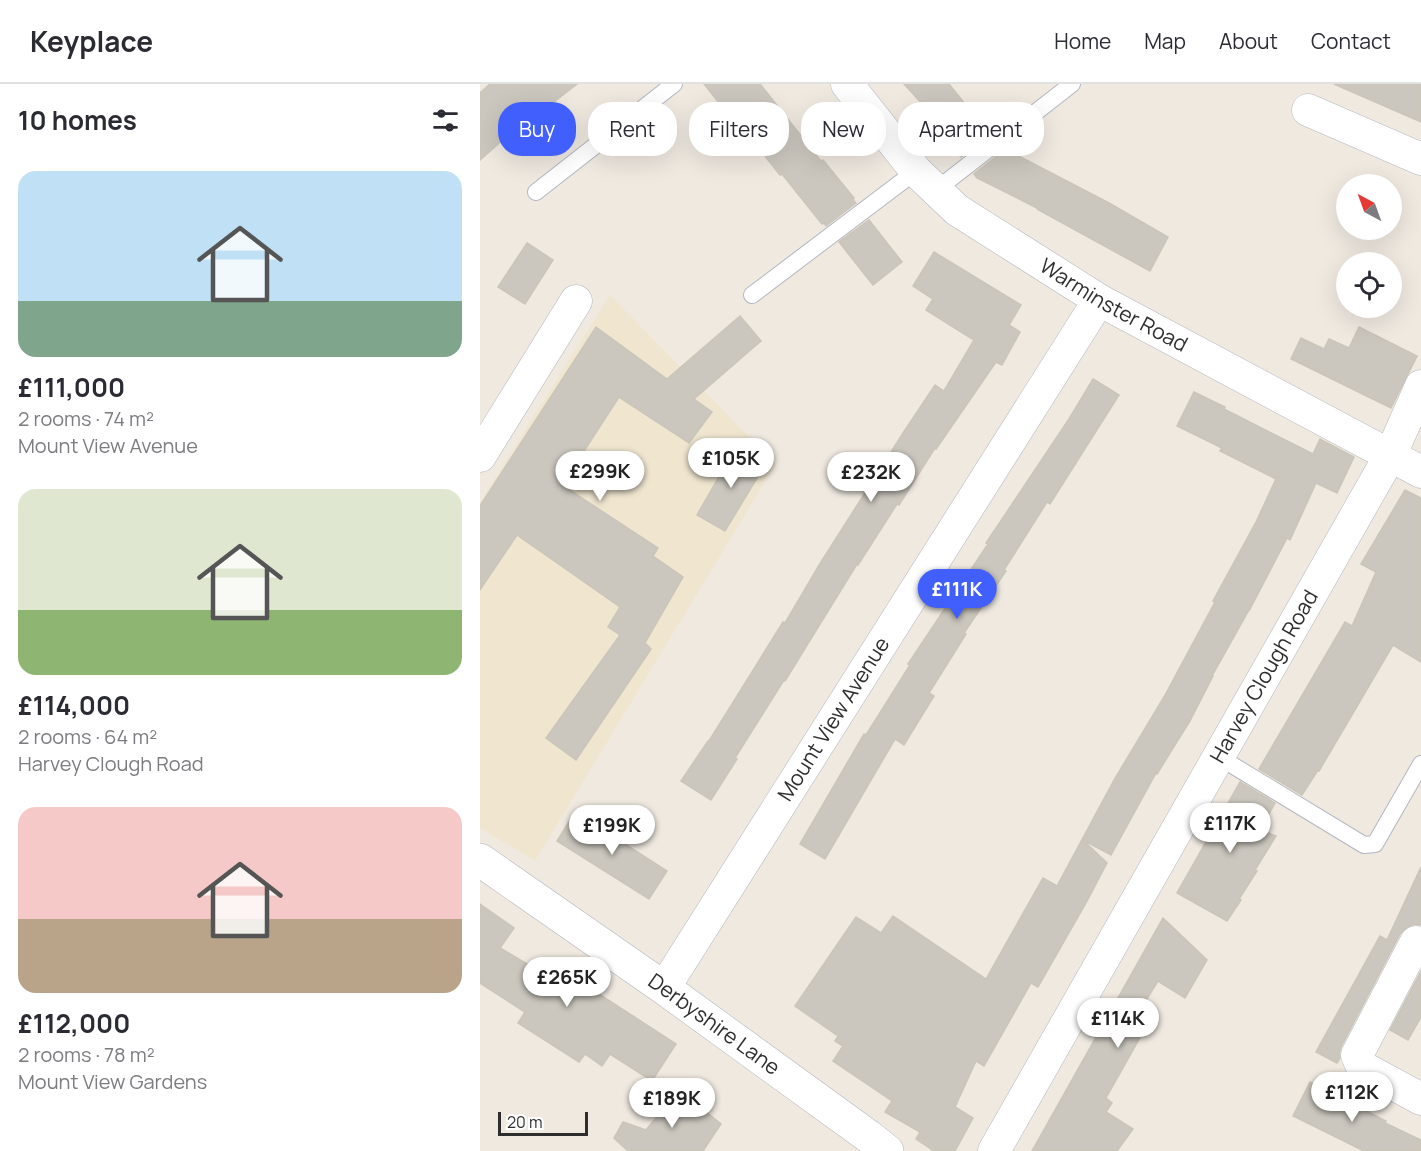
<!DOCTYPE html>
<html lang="en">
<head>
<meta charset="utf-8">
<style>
	body { margin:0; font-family:Manrope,sans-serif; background:#f7f7f7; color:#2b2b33; height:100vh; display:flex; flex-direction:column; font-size:22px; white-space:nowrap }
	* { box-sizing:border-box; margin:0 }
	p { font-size:20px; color:#7c7c81 }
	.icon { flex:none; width:33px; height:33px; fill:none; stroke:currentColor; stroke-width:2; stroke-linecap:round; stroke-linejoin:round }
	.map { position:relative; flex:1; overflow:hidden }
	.drawer { display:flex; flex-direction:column; background:#fff; width:480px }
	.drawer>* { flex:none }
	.top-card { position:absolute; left:18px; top:18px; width:570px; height:54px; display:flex; gap:12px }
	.needle { width:39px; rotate:319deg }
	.controls { position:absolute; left:856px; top:90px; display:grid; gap:12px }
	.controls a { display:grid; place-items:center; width:66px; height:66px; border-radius:50%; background:#fff; box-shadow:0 6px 24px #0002; font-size:30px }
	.scale { position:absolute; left:18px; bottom:15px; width:90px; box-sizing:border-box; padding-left:6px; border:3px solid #2e2e2e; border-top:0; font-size:16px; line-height:21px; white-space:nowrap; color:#2e2e2e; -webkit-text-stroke:4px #fff; paint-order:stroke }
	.price { position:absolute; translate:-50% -51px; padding:0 14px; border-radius:21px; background:#fff; color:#222; font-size:20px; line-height:39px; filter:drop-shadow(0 2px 3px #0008) }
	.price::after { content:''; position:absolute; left:50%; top:36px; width:18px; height:14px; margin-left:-9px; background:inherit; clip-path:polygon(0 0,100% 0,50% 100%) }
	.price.active { background:#405ffc; color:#fff }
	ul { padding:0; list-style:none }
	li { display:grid; align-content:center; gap:12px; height:318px; padding:0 18px }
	li span { display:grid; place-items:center; height:186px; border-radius:18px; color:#555 }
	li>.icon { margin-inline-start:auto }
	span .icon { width:108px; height:108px; fill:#fffc; stroke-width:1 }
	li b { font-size:26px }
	h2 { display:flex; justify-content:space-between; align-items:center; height:72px; padding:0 18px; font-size:26px }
	.pill { padding:0 21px; border-radius:24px; background:#fff; box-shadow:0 6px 24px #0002; font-size:21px; line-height:54px }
	.pill.active { background:#405ffc; color:#fff }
	header { display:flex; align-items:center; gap:36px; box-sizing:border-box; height:84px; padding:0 30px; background:#fff; border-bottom:2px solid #e1e1e2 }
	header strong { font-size:28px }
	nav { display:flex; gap:33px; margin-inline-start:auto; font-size:21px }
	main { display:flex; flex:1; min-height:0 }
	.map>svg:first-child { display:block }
	.education { fill:#f0e6d0 }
	.building { fill:#cbc7be; stroke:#cbc5b9; stroke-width:1.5 }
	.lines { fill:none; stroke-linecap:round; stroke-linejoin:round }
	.lane-casing { stroke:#b4b6c1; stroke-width:18 }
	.street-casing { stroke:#b4b6c1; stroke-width:33 }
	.secondary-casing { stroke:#b4b6c1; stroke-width:34 }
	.lane { stroke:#fff; stroke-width:16 }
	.street { stroke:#fff; stroke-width:32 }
	.secondary { stroke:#fff; stroke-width:33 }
	.labels { text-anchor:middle; stroke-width:5; stroke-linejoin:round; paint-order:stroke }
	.street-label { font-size:21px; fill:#2e2e2e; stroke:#fff }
</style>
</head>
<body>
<header>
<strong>Keyplace</strong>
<nav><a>Home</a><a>Map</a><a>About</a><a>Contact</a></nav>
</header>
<main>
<section class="drawer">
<h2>10 homes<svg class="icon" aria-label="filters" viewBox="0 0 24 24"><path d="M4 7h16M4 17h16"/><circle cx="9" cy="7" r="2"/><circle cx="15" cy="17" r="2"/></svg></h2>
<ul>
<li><span style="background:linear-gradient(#bfe0f5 70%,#7fa58c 0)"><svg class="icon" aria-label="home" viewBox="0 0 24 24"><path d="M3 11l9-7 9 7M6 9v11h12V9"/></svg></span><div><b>£111,000</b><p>2 rooms · 74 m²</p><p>Mount View Avenue</p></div></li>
<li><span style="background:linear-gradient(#dfe7d0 65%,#8fb573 0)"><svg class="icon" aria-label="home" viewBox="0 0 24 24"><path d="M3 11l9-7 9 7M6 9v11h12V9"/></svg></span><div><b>£114,000</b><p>2 rooms · 64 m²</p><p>Harvey Clough Road</p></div></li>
<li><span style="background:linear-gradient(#f6c9c9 60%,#b9a48a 0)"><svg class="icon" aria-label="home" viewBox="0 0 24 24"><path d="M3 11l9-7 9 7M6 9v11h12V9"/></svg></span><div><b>£112,000</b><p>2 rooms · 78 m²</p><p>Mount View Gardens</p></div></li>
</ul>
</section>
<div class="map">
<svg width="941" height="1067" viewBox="0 0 941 1067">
	<rect width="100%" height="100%" fill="#efe9e0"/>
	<!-- education -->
	<path class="education" d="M 130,211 L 296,380 L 55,777 L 0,744 L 0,418 Z"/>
	<!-- building -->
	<g class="building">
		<path d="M 10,0 L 97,0 L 61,28 L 58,25 L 0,76 L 0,9 Z"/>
		<path d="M 224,0 L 280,0 L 341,77 L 343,76 L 374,114 L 373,116 L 376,119 L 346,142 L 344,139 L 342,140 L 302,90 L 300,91 L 257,37 L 255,39 Z"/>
		<path d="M 424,0 L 469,0 L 510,51 L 481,73 L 442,25 L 445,23 Z"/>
		<path d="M 854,0 L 941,0 L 941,38 Z"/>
		<path d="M 523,67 L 528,74 L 531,68 L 629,119 L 688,153 L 670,187 L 557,125 L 557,124 L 497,94 L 494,90 Z"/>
		<path d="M 389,136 L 422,178 L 393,201 L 359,158 Z"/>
		<path d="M 47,159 L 73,176 L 45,220 L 18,203 Z"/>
		<path d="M 454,168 L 541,221 L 529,241 L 540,248 L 522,281 L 516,278 L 456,365 L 455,364 L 419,421 L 417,420 L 378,481 L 377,480 L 305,597 L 304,596 L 255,674 L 257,675 L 231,716 L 201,697 L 228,657 L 229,657 L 303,538 L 305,539 L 341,478 L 425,346 L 455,301 L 464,307 L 494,256 L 446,226 L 453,215 L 433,202 Z"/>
		<path d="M 260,232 L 281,257 L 214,315 L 232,328 L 209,359 L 139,313 L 82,401 L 178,464 L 173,472 L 203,493 L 165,559 L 171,565 L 96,676 L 66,654 L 140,551 L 128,543 L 140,523 L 37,451 L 0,506 L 0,422 L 116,243 L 187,295 Z"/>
		<path d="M 879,243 L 937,272 L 911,324 L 811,275 L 821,254 L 844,265 L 849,255 L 869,264 Z"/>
		<path d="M 613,295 L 639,311 L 570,420 L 567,418 L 524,486 L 526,487 L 484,549 L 486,550 L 449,609 L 454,612 L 424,661 L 415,655 L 345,775 L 320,760 L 384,650 L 386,651 L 430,581 L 428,580 L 508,460 L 506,459 L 589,335 Z"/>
		<path d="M 714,308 L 745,323 L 744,325 L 833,370 L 840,355 L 874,373 L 857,409 L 836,399 L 810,456 L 807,454 L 769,527 L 769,526 L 732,592 L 733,592 L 710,637 L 677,690 L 676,689 L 631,771 L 603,756 L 627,779 L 606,819 L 558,903 L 551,899 L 504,982 L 496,977 L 475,1023 L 493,1034 L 475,1067 L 454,1067 L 436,1055 L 440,1048 L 405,1028 L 412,1017 L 353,977 L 363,962 L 355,957 L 358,952 L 315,922 L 376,833 L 401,849 L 413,832 L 506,895 L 563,794 L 577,802 L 634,696 L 684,613 L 735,518 L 733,517 L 776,438 L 796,395 L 740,367 L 742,364 L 697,342 Z"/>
		<path d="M 256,363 L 285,381 L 245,447 L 217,431 Z"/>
		<path d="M 925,406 L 941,414 L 941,578 L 913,561 L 839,687 L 838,686 L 822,711 L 779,685 L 865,538 L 872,542 L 896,488 L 881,480 Z"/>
		<path d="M 760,698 L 795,719 L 780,746 L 796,752 L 775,786 L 777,787 L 759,815 L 761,816 L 747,837 L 697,809 Z"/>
		<path d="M 95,728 L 187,787 L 169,815 L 77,757 Z"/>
		<path d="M 941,783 L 941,841 L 935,840 L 927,843 L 920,850 L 861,963 L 859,970 L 860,974 L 857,979 L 836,968 L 900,852 L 907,856 Z"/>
		<path d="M 0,820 L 34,844 L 20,864 L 69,893 L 76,882 L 196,960 L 172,997 L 130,970 L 122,982 L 105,970 L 99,978 L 38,939 L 45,928 L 0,899 Z"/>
		<path d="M 683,834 L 727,876 L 705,914 L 678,897 L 655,934 L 666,943 L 626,1014 L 632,1019 L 626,1028 L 653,1045 L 637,1067 L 552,1067 Z"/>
		<path d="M 941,887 L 941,933 L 928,956 L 910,946 Z"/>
		<path d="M 830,998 L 906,1037 L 905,1039 L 941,1056 L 941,1067 L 884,1067 L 813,1032 Z"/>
		<path d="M 199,1006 L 241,1040 L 223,1067 L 148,1067 L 134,1054 L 143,1038 L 166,1046 Z"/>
	</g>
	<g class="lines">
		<defs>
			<g id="lane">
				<path d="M 456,106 L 592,0"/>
				<path d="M 56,108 L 194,0"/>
				<path d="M 272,211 L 436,87"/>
				<path d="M 739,673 L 884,761 L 895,760 L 941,680"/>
			</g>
			<g id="street">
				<path id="s1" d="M 367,0 L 436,87 L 477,126 L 619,216 L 941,388"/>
				<path d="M 828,26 L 941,75"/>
				<path d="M 0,372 L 96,217"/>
				<path d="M 936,858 L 877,971 L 882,983 L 941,1015"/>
				<path id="s2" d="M 184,904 L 619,216"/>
				<path id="s3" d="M 514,1067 L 911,370 L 941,302"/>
			</g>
			<g id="secondary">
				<path id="s4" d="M 0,776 L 184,904 L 388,1052 L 407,1067"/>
			</g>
		</defs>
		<!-- lane casing -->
		<use href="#lane" class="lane-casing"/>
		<!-- street casing -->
		<use href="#street" class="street-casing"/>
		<!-- secondary casing -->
		<use href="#secondary" class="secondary-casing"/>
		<!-- lane -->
		<use href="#lane" class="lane"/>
		<!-- street -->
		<use href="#street" class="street"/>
		<!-- secondary -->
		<use href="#secondary" class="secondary"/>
	</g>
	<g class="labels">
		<!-- street labels -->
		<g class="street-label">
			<text dy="7" stroke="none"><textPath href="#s1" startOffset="351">Warminster Road</textPath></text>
			<text dy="7" stroke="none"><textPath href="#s3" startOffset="546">Harvey Clough Road</textPath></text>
			<text dy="7" stroke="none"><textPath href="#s2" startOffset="318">Mount View Avenue</textPath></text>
			<text dy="7" stroke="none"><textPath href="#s4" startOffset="286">Derbyshire Lane</textPath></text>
		</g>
	</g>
</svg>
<div class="controls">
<a><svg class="needle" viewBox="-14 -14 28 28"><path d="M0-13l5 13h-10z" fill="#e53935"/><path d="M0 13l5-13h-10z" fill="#7c7c81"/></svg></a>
<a><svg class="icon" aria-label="locate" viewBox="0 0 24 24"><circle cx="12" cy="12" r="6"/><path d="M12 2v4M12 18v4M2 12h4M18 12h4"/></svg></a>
</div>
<div class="scale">20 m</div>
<b class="price" style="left:251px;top:405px">£105K</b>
<b class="price" style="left:120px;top:418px">£299K</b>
<b class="price" style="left:391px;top:419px">£232K</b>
<b class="price active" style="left:477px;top:536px">£111K</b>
<b class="price" style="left:750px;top:770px">£117K</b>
<b class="price" style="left:132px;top:772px">£199K</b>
<b class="price" style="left:87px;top:924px">£265K</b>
<b class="price" style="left:638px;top:965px">£114K</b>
<b class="price" style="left:872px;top:1039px">£112K</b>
<b class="price" style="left:192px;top:1045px">£189K</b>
<div class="top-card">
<a class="pill active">Buy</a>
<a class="pill">Rent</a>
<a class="pill">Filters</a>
<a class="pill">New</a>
<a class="pill">Apartment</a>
</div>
</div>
</main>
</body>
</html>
